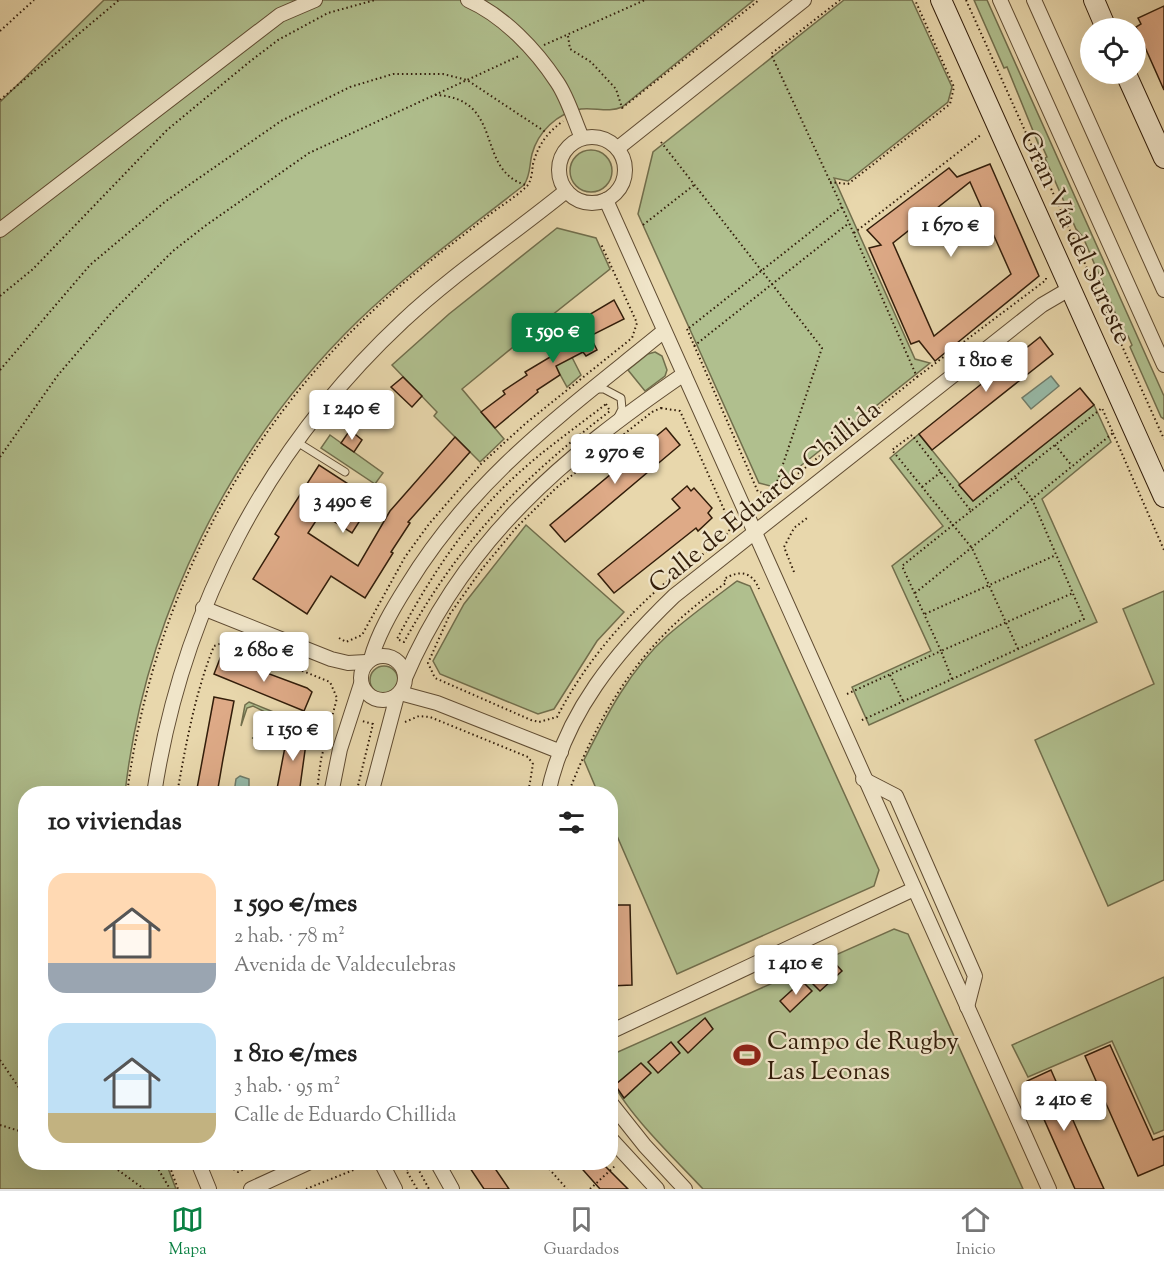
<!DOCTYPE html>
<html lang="es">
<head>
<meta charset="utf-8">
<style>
	body { margin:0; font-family:"Sorts Mill Goudy",serif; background:#f2f2f2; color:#222; height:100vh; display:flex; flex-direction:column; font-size:22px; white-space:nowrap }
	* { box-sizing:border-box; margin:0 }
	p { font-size:20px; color:#767676 }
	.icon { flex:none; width:33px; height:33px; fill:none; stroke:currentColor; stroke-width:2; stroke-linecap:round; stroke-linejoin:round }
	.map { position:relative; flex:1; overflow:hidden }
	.details { position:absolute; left:18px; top:786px; width:600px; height:384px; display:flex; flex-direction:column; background:#fff; border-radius:24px; box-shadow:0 6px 24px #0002 }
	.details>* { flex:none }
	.buttons { position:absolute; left:1080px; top:18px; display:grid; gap:12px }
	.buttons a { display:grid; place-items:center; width:66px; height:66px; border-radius:50%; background:#fff; box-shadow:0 6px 24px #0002; font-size:30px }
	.price { position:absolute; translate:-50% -51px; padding:0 14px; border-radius:6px; background:#fff; color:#222; font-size:20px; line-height:39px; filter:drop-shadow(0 2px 3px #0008) }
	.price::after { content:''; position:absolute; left:50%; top:36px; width:18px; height:14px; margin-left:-9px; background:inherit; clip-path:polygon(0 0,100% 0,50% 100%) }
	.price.current { background:#0b8043; color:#fff }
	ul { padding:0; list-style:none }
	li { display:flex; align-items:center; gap:18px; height:150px; padding:0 30px }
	li span { display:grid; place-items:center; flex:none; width:168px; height:120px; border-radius:18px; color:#555 }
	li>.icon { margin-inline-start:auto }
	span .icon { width:72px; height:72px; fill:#fffc; stroke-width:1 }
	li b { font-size:26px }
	h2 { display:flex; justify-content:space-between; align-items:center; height:72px; padding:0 30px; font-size:26px }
	.dock { display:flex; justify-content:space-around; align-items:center; height:84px; border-top:2px solid #e0e0e0; background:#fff; font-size:16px; color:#767676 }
	.dock a { display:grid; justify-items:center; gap:3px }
	.dock .current { color:#0b8043 }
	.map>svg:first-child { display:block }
	.green { fill:#b0bf8e; stroke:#716e4c; stroke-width:1.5 }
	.water { fill:#97baa8; stroke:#6f7b69; stroke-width:1.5 }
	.building { fill:#deaa87; stroke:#321d0a; stroke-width:1.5; fill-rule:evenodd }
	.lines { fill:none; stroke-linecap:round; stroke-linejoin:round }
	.lane-casing { stroke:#604c32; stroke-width:9 }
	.street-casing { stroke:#604c32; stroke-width:16 }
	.secondary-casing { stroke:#321d0a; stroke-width:22 }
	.path { stroke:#321d0a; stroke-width:2; stroke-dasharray:1.5 3; stroke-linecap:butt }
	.lane { stroke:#f0e5c9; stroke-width:7 }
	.street { stroke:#f0e5c9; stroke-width:14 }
	.secondary { stroke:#f0e5c9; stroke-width:20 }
	.labels { text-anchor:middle; stroke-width:4.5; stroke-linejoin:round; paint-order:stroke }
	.street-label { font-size:26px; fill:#321d0a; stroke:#f0e5c9 }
	.poi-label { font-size:26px; fill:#321d0a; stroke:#f0e5c9; text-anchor:start }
</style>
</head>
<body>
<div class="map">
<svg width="1164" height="1189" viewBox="0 0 1164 1189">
	<rect width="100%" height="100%" fill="#e8d7ac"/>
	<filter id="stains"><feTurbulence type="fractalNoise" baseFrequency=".00333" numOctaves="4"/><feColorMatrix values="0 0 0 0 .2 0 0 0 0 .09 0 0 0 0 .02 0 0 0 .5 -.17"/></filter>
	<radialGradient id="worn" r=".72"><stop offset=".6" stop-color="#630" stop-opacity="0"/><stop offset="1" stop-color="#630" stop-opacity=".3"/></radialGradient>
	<!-- green -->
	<g class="green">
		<path d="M 104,0 L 754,0 L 622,107 C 609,113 594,107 581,109 C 557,113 538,132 532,154 C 529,166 531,174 524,185 C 468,229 410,271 359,320 C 231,444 145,616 125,793 L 26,794 L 26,1162 L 166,1163 L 176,1189 L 0,1189 L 0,102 Z"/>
		<path d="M 844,0 L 912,0 L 952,87 L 948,102 L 848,181 L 834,178 L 915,359 L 930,363 L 774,487 L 759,483 L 638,214 L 653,152 Z"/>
		<path d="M 974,0 L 987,0 L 1164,396 L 1164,419 L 1161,417 L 1130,347 L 1132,345 L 1128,336 L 1125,336 L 1083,237 L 1076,229 L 1045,158 L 1047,157 L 1043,148 L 1040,148 L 1007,67 L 1004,68 Z"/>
		<circle cx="591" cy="171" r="21"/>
		<path d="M 557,228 L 596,238 L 610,269 L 551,316 L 581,375 L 567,387 L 535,329 L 462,389 L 504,439 L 480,462 L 434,416 L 437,412 L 392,365 L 449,314 Z"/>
		<path d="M 655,352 L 662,356 L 667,370 L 665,376 L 645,391 L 628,370 L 648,354 Z"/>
		<path d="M 1094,405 L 1111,442 L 1042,499 L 1097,622 L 869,725 L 852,687 L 931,651 L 892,566 L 943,526 L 890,458 L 919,434 L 973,501 Z"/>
		<path d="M 330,435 L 383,473 L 375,484 L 321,448 Z"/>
		<path d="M 526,525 L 624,612 L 597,641 L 554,709 L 538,714 L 440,674 L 433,661 L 464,604 Z"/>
		<path d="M 737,581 L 750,586 L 879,870 L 874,886 L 677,974 L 611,822 L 610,794 L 598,793 L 584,760 C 606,716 630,669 668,635 C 690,616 713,599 737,581 Z"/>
		<path d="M 1164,591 L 1164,880 L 1108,906 L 1035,740 L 1154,684 L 1123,609 Z"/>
		<circle cx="384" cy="680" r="14"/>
		<path d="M 249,702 L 276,713 L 276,725 L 272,724 L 270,736 L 274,737 L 260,740 L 252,738 L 265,736 L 269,714 L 253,706 L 247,708 L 241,726 L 245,705 Z"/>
		<path d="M 894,929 L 908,934 L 1023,1189 L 703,1189 C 678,1162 624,1111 611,1078 C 609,1072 610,1062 611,1055 Z"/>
		<path d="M 1164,977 L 1164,1130 L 1154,1134 L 1112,1041 L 1028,1077 L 1012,1045 Z"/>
	</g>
	<!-- water -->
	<g class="water">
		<path d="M 1051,376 L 1059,386 L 1031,409 L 1022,398 Z"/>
		<path d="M 240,776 L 249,779 L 249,793 L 234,793 L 236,779 Z"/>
	</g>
	<!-- building -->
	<g class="building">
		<path d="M 1164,6 L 1164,90 L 1136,27 L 1141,24 L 1138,18 Z"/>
		<path d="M 990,164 L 1039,276 L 935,361 L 919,341 L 911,344 L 869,248 L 881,245 L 867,230 L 949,168 L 957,177 ZM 970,182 L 1011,274 L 934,336 L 893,243 Z"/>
		<path d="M 614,300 L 624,319 L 590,336 L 597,350 L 586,356 L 583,352 L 556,366 L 560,375 L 537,390 L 538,392 L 495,428 L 481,412 L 505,394 L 503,391 L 527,375 L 525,372 L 567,347 L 562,338 L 585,326 L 582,319 Z"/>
		<path d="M 1040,337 L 1053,354 L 932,450 L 919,434 Z"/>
		<path d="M 403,377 L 422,396 L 412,407 L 391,387 Z"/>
		<path d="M 1080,388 L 1094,405 L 973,501 L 959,485 Z"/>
		<path d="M 666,428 L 680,445 L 565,542 L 550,525 Z"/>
		<path d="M 350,430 L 362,440 L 354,452 L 341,443 Z"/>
		<path d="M 455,437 L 470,452 L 408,522 L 410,523 L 391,552 L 393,553 L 365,598 L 331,576 L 307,614 L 253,579 L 279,537 L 275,534 L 319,465 L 373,500 L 352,533 L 321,513 L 308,533 L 358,566 L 390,511 Z"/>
		<path d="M 687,486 L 691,491 L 694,488 L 712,508 L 708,513 L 712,518 L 698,531 L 696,528 L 614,593 L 598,574 L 680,508 L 672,499 Z"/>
		<path d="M 221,656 L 307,688 L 312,692 L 304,711 L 214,674 Z"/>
		<path d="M 214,697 L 234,701 L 223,759 L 217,794 L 196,794 Z"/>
		<path d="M 289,726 L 308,729 L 299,794 L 276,794 Z"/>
		<path d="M 610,905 L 630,905 L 632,985 L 610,986 Z"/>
		<path d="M 832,960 L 842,971 L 820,991 L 810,981 Z"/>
		<path d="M 802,981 L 812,991 L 790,1012 L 780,1001 Z"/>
		<path d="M 705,1018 L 713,1029 L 688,1053 L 678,1042 Z"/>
		<path d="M 671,1042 L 680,1053 L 658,1073 L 648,1062 Z"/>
		<path d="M 1110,1045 L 1153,1140 L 1164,1136 L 1164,1165 L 1138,1176 L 1085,1056 Z"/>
		<path d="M 641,1063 L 651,1073 L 624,1098 L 615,1085 Z"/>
		<path d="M 1051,1070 L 1083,1143 L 1104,1189 L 1075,1189 L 1027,1081 Z"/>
		<path d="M 466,1162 L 507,1162 L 496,1170 L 509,1189 L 484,1189 Z"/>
		<path d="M 576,1162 L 601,1162 L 628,1189 L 600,1189 Z"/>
	</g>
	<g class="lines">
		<defs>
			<g id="lane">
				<path d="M 594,389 L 604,389 L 621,398 L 622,409 L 618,417"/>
				<path d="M 297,442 L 345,472"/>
			</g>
			<g id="street">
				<path d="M 468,0 C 504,16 536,50 557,82 C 568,98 574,120 582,138"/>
				<path d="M 1000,0 L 1164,365"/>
				<path d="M 1034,0 L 1164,290"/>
				<circle cx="592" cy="170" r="33"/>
				<path d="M 618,148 L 804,0"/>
				<path d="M 606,200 L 1049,1189"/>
				<path d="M 0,230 L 280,15 L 315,0"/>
				<path d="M 203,608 L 331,659 L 348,663 L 366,662"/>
				<circle cx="383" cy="678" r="22"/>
				<path d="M 371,659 C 378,633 393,608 407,586 C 475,475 565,412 664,331"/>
				<path d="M 405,678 C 464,540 563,457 684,374"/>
				<path d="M 400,693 L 437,703 L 561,752"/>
				<path d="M 863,779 L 896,796 L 975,976 L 967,1007"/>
				<path d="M 154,794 C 182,610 267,448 403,321 C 453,274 512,235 566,191"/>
				<path d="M 331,794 L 340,749 L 361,684"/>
				<path d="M 371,794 L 397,696"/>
				<path d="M 548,794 C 564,714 617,651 674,596 L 1042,305 L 1071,288"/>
				<path d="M 610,1032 L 914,889"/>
				<path d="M 610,1102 L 645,1146 L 685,1189"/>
				<path d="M 610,1138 L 657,1189"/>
				<path d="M 198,1162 L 209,1189"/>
				<path d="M 381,1162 L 395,1189"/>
				<path d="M 437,1162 L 452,1189"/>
				<path d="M 251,1189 L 310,1162"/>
			</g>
			<g id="secondary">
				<path d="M 941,0 L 1164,497"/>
				<path d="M 1094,0 L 1106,28"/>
				<path d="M 1126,74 L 1164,158"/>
			</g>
		</defs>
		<!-- lane casing -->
		<use href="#lane" class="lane-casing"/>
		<!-- street casing -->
		<use href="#street" class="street-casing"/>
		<!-- secondary casing -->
		<use href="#secondary" class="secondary-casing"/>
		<!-- path -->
		<g class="path">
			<path d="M 966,0 L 1164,439"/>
			<path d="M 0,31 L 34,0"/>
			<path d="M 568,36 L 570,49 L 591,62 L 616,89 L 622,108 L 759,0"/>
			<path d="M 544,45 L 645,0"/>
			<path d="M 435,95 C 506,98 474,170 526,185"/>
			<path d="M 0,100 L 119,0"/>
			<path d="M 661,142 L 822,348 L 773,494"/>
			<path d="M 830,182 L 848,184 L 950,104 L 954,87 L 915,0"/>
			<path d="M 643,225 L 694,185"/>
			<path d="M 854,233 L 982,134"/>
			<path d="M 0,296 L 33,269 L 167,130 L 248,63 L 278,40 L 328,13 L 375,0"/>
			<path d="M 689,328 L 842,207 L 771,54 L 840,0"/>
			<path d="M 687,329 L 758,492 L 773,494 L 917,377 L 842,207"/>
			<path d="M 694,346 L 849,223"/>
			<path d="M 0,370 L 90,265 L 166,201 L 281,121 L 350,87 L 393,74 L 443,74 L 467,80 L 547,133"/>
			<path d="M 917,377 L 1046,280 L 1046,276"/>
			<path d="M 606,404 L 610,411 C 519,481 460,541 404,642 L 397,639 C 427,582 463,526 509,482 C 539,453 574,429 606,404 Z"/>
			<path d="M 661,408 L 680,411 L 730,523 L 729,532 C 714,548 695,559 678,572 C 628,613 587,659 557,717 L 539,722 L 531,720 L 435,678 L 428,663 L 450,614 L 482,569 L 516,528 L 556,488 L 652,412 Z"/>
			<path d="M 1113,433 L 1164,550"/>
			<path d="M 1055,445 L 1072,466"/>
			<path d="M 0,457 L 58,375 L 112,312 L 173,251 L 205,226 L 309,153 L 519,56"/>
			<path d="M 922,487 L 941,472"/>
			<path d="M 971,511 L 953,525 L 972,548 L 1018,649"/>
			<path d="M 794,572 L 784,547 L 794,528 L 807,518"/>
			<path d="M 915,593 L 1032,499 L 1014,476"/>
			<path d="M 925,614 L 1056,555"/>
			<path d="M 339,638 L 346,642 L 362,635 L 405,557 L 429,524 L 481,464 L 526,423 L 632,338 L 637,323 L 601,244"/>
			<path d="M 890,675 L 903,701"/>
			<path d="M 952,679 L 941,651 L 1073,593"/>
			<path d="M 847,694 L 941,651 L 902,566 L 953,525 L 892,450 L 912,435 L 971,511 L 1102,408 L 1113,433 L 1032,499 L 1084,619 L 860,721"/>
			<path d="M 405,722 L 419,716 L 430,717 L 528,757 L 533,764 L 528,794"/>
			<path d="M 127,794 C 151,607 240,432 379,305 C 412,274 448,247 484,219 C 497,208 515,198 527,186 C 532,180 532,171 533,164 C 538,145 547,133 563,121"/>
			<path d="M 177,794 C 186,744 195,693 214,646 L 228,641 L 330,682 L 337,698 L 321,759 L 317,791"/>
			<path d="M 356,794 L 373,724 L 362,721"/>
			<path d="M 568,794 C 603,704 645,638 726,583 L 724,579 C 739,570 752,571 759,589"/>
			<path d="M 610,1053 L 616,1049"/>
			<path d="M 0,1060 L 26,1098"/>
			<path d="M 0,1125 L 26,1133"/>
			<path d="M 107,1162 L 144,1189"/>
			<path d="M 154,1162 L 170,1189"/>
			<path d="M 168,1162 L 178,1189"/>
			<path d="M 222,1162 L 238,1172 L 260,1162"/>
			<path d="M 543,1162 L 567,1189"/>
			<path d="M 306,1189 L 366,1165 L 370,1168"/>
			<path d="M 417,1189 L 406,1170 L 416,1165 L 429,1189"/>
			<path d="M 590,1189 L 616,1165"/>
		</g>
		<!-- lane -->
		<use href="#lane" class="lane"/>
		<!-- street -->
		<use href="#street" class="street"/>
		<!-- secondary -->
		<use href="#secondary" class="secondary"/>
	</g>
	<!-- icons -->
	<defs>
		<symbol id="stadium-bare" viewBox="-9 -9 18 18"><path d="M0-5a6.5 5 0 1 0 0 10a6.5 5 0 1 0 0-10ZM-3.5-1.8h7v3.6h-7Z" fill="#8f2418" stroke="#f0e5c9" stroke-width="2.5" paint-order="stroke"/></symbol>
	</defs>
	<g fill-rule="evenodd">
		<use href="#stadium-bare" x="728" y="1036" width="38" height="38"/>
	</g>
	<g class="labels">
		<!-- street labels -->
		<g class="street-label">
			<text transform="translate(1077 237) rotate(65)" y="9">Gran Vía del Sureste</text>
			<text transform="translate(764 496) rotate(-39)" y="9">Calle de Eduardo Chillida</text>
		</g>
		<!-- poi labels -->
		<g class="poi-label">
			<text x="767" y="1049">Campo de Rugby<tspan x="767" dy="30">Las Leonas</tspan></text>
		</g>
	</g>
	<rect width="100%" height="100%" filter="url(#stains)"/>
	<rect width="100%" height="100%" fill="url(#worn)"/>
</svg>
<div class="buttons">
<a><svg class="icon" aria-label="locate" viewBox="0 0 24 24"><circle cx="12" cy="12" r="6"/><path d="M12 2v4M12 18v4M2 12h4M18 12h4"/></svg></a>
</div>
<b class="price" style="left:951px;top:258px">1 670 €</b>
<b class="price current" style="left:553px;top:364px">1 590 €</b>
<b class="price" style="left:986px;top:393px">1 810 €</b>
<b class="price" style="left:352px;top:441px">1 240 €</b>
<b class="price" style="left:615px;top:485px">2 970 €</b>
<b class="price" style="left:343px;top:534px">3 490 €</b>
<b class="price" style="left:264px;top:683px">2 680 €</b>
<b class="price" style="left:293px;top:762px">1 150 €</b>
<b class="price" style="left:796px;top:996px">1 410 €</b>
<b class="price" style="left:1064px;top:1132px">2 410 €</b>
<section class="details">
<h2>10 viviendas<svg class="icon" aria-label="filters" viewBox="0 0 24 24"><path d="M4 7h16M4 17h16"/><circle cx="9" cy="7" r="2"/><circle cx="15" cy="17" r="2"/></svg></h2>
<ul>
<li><span style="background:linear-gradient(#ffd9b3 75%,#9aa5b1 0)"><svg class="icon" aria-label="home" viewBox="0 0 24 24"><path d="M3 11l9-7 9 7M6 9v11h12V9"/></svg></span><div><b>1 590 €/mes</b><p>2 hab. · 78 m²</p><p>Avenida de Valdeculebras</p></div></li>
<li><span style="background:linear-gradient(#bfe0f5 75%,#c2b280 0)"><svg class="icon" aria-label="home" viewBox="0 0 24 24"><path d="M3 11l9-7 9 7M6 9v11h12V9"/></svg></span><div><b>1 810 €/mes</b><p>3 hab. · 95 m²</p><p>Calle de Eduardo Chillida</p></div></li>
</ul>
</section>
</div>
<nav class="dock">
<a class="current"><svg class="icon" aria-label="map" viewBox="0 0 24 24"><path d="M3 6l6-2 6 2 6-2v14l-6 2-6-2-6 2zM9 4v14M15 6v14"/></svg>Mapa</a>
<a><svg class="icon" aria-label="saved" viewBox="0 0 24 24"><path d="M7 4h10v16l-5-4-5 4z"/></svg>Guardados</a>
<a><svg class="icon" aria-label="home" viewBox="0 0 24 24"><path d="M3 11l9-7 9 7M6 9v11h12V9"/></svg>Inicio</a>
</nav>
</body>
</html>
